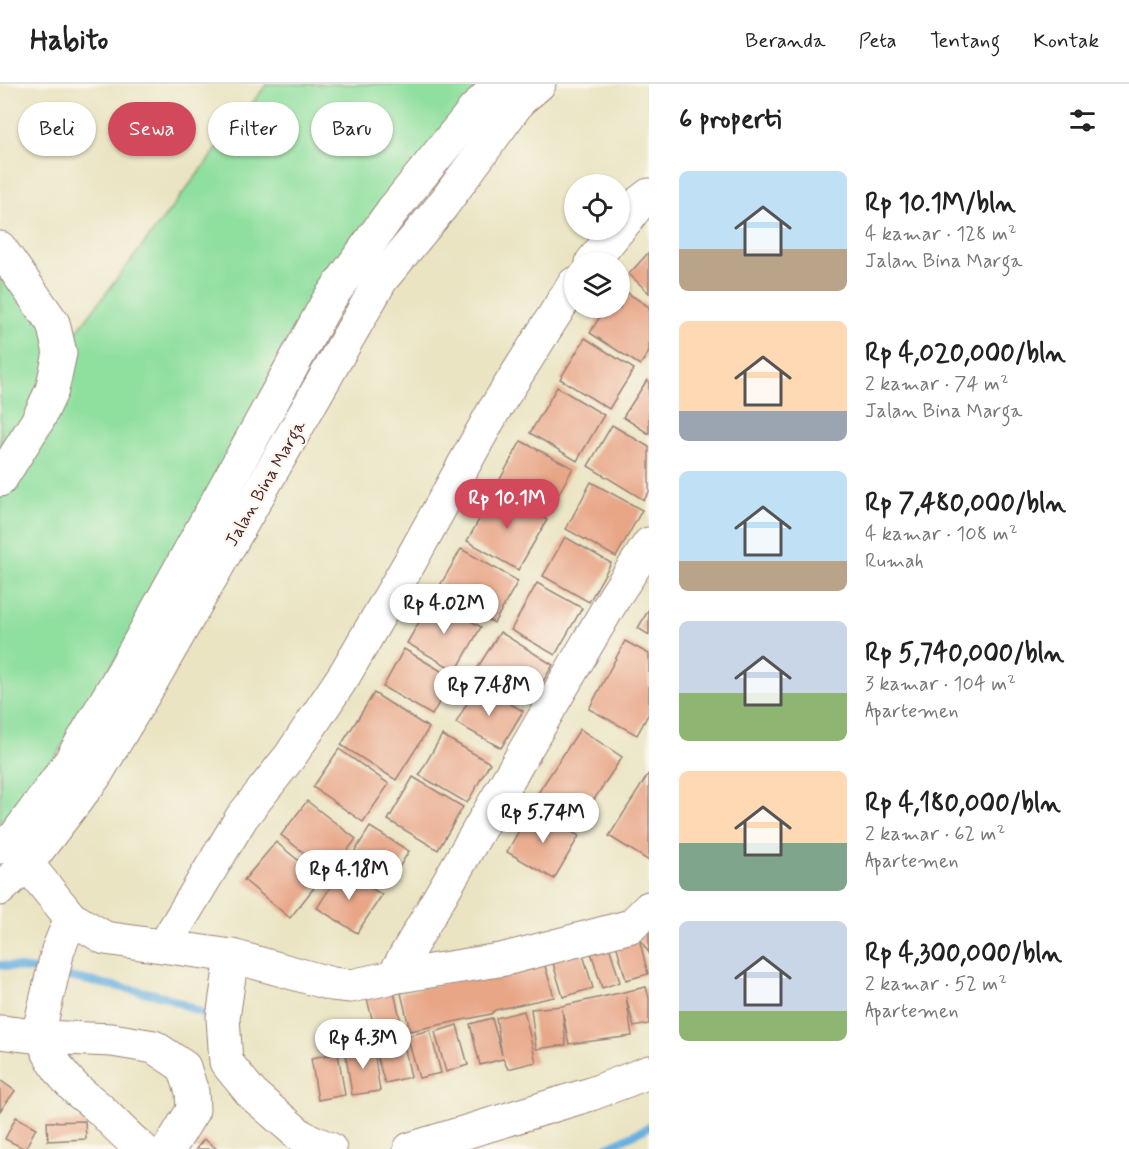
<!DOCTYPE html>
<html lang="id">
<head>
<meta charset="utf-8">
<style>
	body { margin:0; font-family:Mynerve,sans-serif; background:#f6f6f6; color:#222; height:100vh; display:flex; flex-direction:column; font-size:22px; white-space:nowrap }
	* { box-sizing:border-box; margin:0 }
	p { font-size:20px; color:#767676 }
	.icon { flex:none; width:33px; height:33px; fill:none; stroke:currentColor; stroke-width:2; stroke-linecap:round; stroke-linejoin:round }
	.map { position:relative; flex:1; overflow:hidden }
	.side { display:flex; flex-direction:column; background:#fff; width:480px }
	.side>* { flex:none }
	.hud { position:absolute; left:18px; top:18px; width:540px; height:54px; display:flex; gap:12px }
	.fabs { position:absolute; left:564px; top:90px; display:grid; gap:12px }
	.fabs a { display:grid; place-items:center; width:66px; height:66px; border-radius:50%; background:#fff; box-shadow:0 2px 4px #0004; font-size:30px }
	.price { position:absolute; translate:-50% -51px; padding:0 14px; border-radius:21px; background:#fff; color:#222; font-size:20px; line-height:39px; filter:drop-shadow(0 2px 3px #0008) }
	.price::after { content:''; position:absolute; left:50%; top:36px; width:18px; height:14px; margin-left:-9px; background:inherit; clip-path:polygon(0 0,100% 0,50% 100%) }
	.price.selected { background:#d1495b; color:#fff }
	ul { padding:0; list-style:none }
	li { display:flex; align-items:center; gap:18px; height:150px; padding:0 30px }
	li span { display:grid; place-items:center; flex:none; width:168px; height:120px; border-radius:9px; color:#555 }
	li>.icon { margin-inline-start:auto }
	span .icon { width:72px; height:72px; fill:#fffc; stroke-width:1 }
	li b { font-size:26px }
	h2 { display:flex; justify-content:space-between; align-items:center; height:72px; padding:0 30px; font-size:26px }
	.pill { padding:0 21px; border-radius:27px; background:#fff; box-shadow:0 2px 4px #0004; font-size:21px; line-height:54px }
	.pill.selected { background:#d1495b; color:#fff }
	header { display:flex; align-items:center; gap:36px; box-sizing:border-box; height:84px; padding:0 30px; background:#fff; border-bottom:2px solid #e0e0e0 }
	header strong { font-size:28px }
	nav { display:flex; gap:33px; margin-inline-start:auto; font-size:21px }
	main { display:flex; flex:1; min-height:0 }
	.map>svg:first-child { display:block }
	.green { fill:#8fdf9f; stroke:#6c7f65; stroke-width:1.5 }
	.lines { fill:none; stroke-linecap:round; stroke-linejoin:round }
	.stream { stroke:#68afdf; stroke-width:8 }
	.building { fill:#e8a687 }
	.minor-casing { stroke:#9a8277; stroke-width:35 }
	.minor { stroke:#fff; stroke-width:33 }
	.labels { text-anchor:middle; stroke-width:4.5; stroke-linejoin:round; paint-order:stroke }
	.street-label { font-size:18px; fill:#4a1f2b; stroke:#fbf7ec }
</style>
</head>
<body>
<header>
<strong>Habito</strong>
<nav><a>Beranda</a><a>Peta</a><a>Tentang</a><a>Kontak</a></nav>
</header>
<main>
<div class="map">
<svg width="649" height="1065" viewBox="0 0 649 1065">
	<rect width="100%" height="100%" fill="#fbf7ec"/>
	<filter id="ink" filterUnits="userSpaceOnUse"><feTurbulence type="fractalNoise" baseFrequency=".0167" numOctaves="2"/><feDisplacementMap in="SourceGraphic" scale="12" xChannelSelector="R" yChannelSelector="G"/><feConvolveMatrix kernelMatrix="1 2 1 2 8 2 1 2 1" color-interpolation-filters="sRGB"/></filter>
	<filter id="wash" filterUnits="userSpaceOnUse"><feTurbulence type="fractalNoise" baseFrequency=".008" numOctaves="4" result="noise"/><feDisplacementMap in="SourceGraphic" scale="24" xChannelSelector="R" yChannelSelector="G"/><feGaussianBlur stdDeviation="1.35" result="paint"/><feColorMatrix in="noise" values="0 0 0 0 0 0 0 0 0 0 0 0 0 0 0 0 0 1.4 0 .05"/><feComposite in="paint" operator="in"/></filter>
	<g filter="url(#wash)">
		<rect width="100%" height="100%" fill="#eae4c3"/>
		<!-- green -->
		<path class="green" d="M 267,0 L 499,0 L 392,127 L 0,763 L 0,164 L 60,269 Z"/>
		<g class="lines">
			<!-- stream -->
			<g class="stream">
				<path d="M 0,881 L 47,888"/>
				<path d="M 59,891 L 164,912 L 211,933 L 212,939"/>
				<path d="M 604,1065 L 649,1043"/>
			</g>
		</g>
		<g id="blocks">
			<!-- building -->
			<g class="building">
				<path d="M 649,168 L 649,209 L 629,190 Z"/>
				<path d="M 620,204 L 649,223 L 649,268 L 640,281 L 590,249 L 605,224 L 620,224 Z"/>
				<path d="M 585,254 L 634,285 L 609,325 L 560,295 Z"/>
				<path d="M 647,296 L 649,297 L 649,350 L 623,333 Z"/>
				<path d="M 557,303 L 604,331 L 577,377 L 530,349 Z"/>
				<path d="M 612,341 L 649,363 L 649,408 L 644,416 L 588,382 Z"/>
				<path d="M 521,357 L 573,384 L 549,427 L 498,399 Z"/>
				<path d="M 591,398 L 642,426 L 616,473 L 566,445 Z"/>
				<path d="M 496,406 L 547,436 L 518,486 L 467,457 Z"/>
				<path d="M 565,453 L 611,479 L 589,518 L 543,492 Z"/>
				<path d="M 461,465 L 518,497 L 494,539 L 437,507 Z"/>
				<path d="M 537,499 L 582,524 L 555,571 L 511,546 Z"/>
				<path d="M 433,514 L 481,543 L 456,587 L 407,559 Z"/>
				<path d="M 649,525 L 649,551 L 638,544 Z"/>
				<path d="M 500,548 L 553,581 L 530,619 L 476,586 Z"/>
				<path d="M 625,557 L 649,570 L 649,629 L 637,651 L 589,625 Z"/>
				<path d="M 404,565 L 453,594 L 432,631 L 383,603 Z"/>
				<path d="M 477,601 L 523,627 L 501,664 L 456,639 Z"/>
				<path d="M 374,609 L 429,644 L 396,696 L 341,661 Z"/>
				<path d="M 580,645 L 622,673 L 578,740 L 536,712 Z"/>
				<path d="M 442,651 L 490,679 L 467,719 L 419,691 Z"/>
				<path d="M 339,665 L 389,700 L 363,738 L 313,703 Z"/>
				<path d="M 649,689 L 649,777 L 609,752 Z"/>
				<path d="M 413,693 L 463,723 L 438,766 L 388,736 Z"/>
				<path d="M 307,717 L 356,755 L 330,789 L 281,751 Z"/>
				<path d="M 531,725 L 579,752 L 554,795 L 507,768 Z"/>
				<path d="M 370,743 L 409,767 L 388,802 L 348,778 Z"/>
				<path d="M 276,758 L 321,795 L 290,834 L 244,796 Z"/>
				<path d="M 342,785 L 382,811 L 357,849 L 317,824 Z"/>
				<path d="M 649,846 L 649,869 L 639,854 Z"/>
				<path d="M 639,854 L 648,890 L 626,896 L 616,860 Z"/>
				<path d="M 609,862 L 620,898 L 602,904 L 591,868 Z"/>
				<path d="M 582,867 L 593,904 L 563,913 L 552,876 Z"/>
				<path d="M 543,875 L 554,913 L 495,926 L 491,930 L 410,947 L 401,909 Z"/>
				<path d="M 646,903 L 649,914 L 649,940 L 634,943 L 626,913 L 632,952 L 569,960 L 562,925 L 566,961 L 536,965 L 531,925 L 562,922 Z"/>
				<path d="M 394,908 L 403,947 L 377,954 L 367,915 Z"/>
				<path d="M 524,927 L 536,978 L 508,985 L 503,975 L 480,981 L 470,940 L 492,934 L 502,971 L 496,934 Z"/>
				<path d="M 457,941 L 468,981 L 446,988 L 435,948 Z"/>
				<path d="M 430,946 L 441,989 L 419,994 L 407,952 Z"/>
				<path d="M 402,952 L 411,993 L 385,999 L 373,961 Z"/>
				<path d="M 373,961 L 380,1007 L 352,1011 L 345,966 Z"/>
				<path d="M 338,969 L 345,1011 L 318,1016 L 311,974 Z"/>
				<path d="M 0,996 L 15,1007 L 0,1027 Z"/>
				<path d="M 16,1033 L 36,1044 L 25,1065 L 5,1055 Z"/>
				<path d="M 85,1037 L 86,1055 L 48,1057 L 47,1038 Z"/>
				<path d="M 204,1055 L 217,1065 L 196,1065 Z"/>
			</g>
		</g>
	</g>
	<g filter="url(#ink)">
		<use href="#blocks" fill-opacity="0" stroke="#9a8277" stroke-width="1.5"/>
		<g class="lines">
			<defs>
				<g id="minor">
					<path d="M 620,144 L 641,117 L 649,111"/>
					<path d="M 0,164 L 53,239 L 60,269 L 52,306 L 38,336 L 0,396"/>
					<path d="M 592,178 L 618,146"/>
					<path d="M 18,760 L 27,780 L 71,834 L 105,854 L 232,872 L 332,900 L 351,902 L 393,893 L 505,875 L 631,842 L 649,824"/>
					<path d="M 0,763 L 15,753 L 70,678 L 124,586 L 328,217 L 392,127 L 474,26 L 499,0"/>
					<path d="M 0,805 L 27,780 L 95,692 L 153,595 L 381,196 L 442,122 L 520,16 L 539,0"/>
					<path d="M 71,834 L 58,866 L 40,943 C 44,966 60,990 77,1006 C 85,1013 94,1019 102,1027 C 115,1040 127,1053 142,1065"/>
					<path d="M 164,862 L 242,733 L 291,671 L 345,590 L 410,478 L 493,328 L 574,200"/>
					<path d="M 232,872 L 223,934 L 226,978 L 252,1010 L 302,1053 L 330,1065"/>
					<path d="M 393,893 L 615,512 L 649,460"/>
					<path d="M 0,948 L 42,953 L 112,956 L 154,963 L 184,983 L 192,1008 L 193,1026 L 169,1065"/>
					<path d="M 410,1065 L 591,1010 L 649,988"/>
				</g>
			</defs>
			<!-- minor casing -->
			<use href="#minor" class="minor-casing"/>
			<!-- minor -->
			<use href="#minor" class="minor"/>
		</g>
	</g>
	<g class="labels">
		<!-- street labels -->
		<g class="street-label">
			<text transform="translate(265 399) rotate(-60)" y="6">Jalan Bina Marga</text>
		</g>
	</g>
</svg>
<div class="fabs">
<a><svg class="icon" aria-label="locate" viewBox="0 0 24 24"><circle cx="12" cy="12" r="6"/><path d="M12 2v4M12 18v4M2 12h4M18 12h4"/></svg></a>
<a><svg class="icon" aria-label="layers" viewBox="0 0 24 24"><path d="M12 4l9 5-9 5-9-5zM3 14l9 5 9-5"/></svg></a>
</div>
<b class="price selected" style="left:507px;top:446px">Rp 10.1M</b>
<b class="price" style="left:444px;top:551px">Rp 4.02M</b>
<b class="price" style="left:489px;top:633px">Rp 7.48M</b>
<b class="price" style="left:543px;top:760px">Rp 5.74M</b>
<b class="price" style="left:349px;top:817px">Rp 4.18M</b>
<b class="price" style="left:363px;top:986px">Rp 4.3M</b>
<div class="hud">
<a class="pill">Beli</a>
<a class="pill selected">Sewa</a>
<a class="pill">Filter</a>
<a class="pill">Baru</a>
</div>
</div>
<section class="side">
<h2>6 properti<svg class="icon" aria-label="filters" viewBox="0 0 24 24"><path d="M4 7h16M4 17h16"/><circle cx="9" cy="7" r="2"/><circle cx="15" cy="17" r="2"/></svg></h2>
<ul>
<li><span style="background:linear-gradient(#bfe0f5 65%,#b9a48a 0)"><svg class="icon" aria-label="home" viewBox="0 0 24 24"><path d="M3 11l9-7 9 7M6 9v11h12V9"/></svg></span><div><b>Rp 10.1M/bln</b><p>4 kamar · 128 m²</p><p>Jalan Bina Marga</p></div></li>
<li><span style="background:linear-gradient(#ffd9b3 75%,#9aa5b1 0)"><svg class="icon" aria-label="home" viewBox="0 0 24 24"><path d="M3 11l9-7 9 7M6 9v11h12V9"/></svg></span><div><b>Rp 4,020,000/bln</b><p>2 kamar · 74 m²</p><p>Jalan Bina Marga</p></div></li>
<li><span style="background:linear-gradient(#bfe0f5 75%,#b9a48a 0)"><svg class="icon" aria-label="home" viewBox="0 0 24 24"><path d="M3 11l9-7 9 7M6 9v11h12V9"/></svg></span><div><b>Rp 7,480,000/bln</b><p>4 kamar · 108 m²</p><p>Rumah</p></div></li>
<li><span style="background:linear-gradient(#c9d6e8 60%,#8fb573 0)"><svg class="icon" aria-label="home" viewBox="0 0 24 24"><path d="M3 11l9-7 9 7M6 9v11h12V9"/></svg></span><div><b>Rp 5,740,000/bln</b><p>3 kamar · 104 m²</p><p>Apartemen</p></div></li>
<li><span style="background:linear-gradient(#ffd9b3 60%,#7fa58c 0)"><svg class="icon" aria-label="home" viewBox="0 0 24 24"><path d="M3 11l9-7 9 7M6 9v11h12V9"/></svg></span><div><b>Rp 4,180,000/bln</b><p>2 kamar · 62 m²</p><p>Apartemen</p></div></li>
<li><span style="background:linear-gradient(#c9d6e8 75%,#8fb573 0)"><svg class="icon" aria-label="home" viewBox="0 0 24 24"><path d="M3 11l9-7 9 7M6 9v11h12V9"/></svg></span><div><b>Rp 4,300,000/bln</b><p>2 kamar · 52 m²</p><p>Apartemen</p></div></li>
</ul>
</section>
</main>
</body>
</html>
